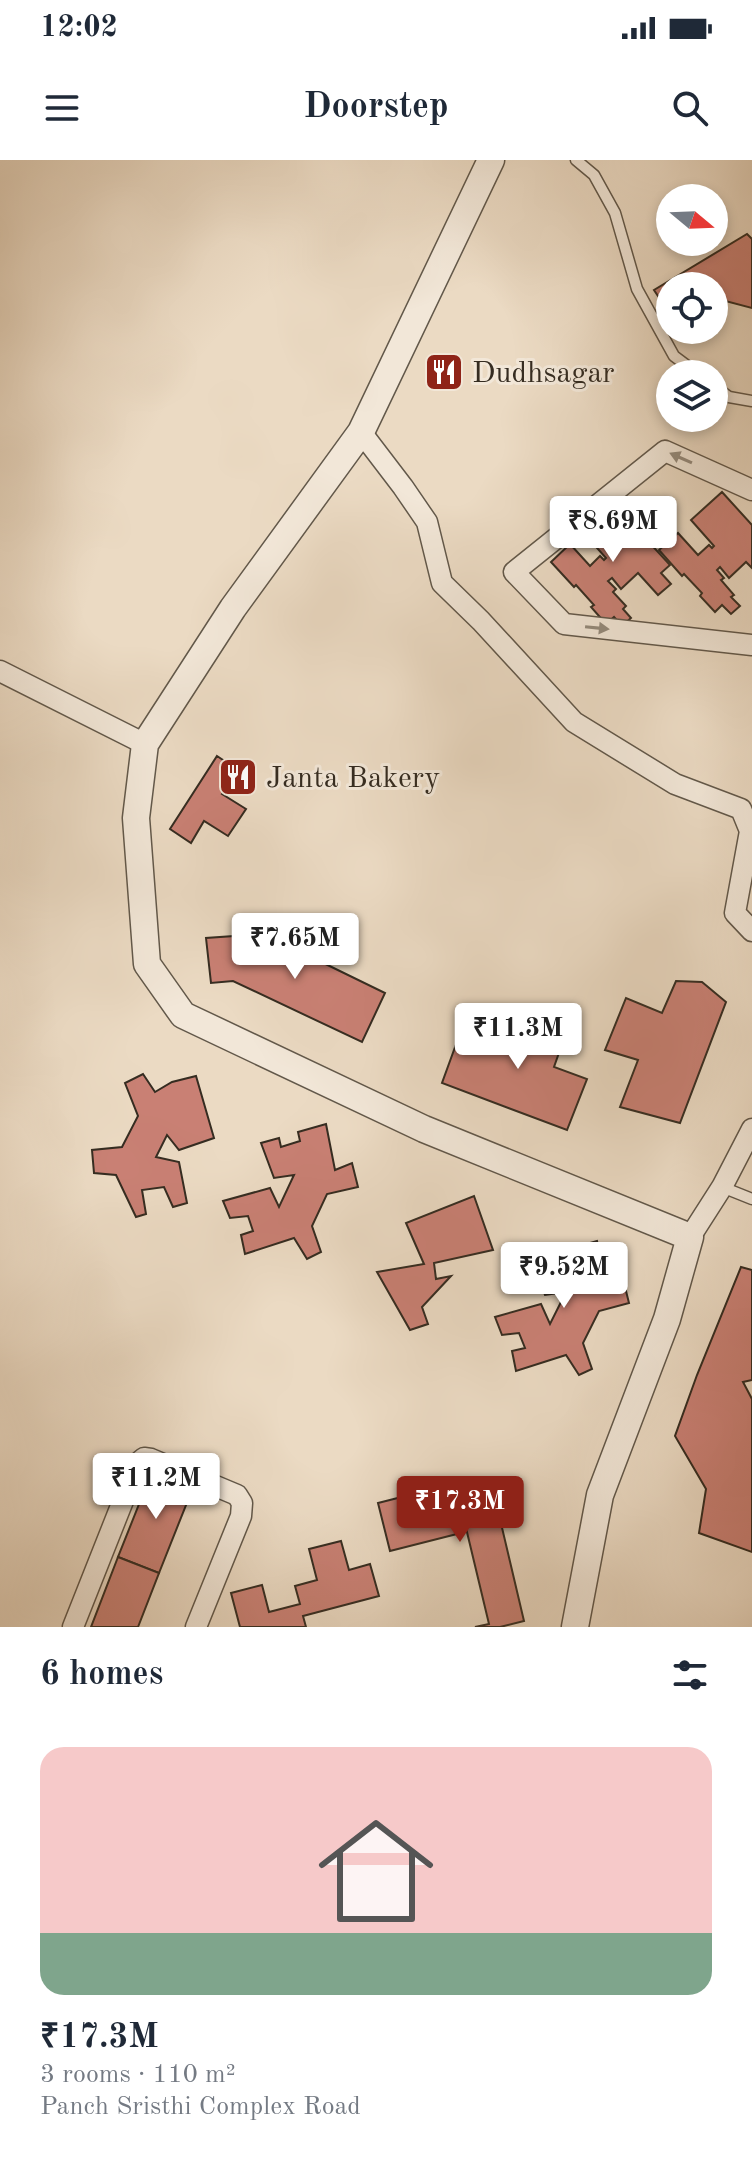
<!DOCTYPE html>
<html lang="en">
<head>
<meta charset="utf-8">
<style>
	body { margin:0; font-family:"Old Standard TT",serif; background:#f2f2f3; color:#1f2937; height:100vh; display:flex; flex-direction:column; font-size:30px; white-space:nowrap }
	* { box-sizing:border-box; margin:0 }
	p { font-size:26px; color:#747a83 }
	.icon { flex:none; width:44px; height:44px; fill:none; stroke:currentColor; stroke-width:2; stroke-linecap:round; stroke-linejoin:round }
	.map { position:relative; height:1467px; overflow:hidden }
	.panel { display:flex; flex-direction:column; background:#fff; flex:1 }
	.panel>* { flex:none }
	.needle { width:52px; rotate:109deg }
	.tools { position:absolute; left:656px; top:24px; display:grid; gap:16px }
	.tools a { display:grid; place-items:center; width:72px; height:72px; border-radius:50%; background:#fff; box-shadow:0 4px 12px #0003; font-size:40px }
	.price { position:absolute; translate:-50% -68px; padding:0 18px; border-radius:8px; background:#fff; color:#222; font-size:26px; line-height:52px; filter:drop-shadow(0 2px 4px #0008) }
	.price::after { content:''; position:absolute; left:50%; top:48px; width:24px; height:18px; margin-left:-12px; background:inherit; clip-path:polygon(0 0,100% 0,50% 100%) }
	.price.on { background:#8f2418; color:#fff }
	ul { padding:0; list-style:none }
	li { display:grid; align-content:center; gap:16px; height:424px; padding:0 40px }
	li+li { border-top:2px solid #e0e1e3 }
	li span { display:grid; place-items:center; height:248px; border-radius:24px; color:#555 }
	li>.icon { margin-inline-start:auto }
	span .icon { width:144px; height:144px; fill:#fffc; stroke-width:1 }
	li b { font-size:34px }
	h2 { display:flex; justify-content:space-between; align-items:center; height:96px; padding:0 40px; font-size:34px }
	.status { display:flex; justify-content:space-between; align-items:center; height:56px; padding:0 40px; background:#fff; direction:ltr }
	.status svg { height:22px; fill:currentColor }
	header { display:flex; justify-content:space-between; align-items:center; height:104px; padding:0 40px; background:#fff; font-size:36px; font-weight:800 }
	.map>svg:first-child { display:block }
	.building { fill:#c98074; stroke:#352c21; stroke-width:2 }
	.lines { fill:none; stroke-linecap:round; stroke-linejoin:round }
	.service-casing { stroke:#62584a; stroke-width:13 }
	.minor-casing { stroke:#62584a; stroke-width:23 }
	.tertiary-casing { stroke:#62584a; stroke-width:29 }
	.service { stroke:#f2e7d8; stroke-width:10 }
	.minor { stroke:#f2e7d8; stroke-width:20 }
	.tertiary { stroke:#f2e7d8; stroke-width:26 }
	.oneway { fill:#948a7c }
	.labels { text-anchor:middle; stroke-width:6; stroke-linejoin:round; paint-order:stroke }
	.poi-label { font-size:30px; fill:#352c21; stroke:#f2e7d8; text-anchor:start }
</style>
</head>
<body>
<div class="status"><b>12:02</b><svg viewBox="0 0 49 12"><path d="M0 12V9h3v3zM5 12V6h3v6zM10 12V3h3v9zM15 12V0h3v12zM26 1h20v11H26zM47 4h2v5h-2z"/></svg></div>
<header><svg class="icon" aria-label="menu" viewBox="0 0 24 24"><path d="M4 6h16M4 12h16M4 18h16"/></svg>Doorstep<svg class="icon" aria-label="search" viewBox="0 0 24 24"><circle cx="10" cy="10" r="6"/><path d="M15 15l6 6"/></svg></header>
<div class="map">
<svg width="752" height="1467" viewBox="0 0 752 1467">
	<rect width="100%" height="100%" fill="#ebdac3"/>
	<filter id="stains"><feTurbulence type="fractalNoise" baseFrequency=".0025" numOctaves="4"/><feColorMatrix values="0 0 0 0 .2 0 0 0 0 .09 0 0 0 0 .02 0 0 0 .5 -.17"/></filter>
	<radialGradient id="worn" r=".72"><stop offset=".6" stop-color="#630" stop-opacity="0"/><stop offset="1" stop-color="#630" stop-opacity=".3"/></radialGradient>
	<!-- building -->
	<g class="building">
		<path d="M 747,74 L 752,79 L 752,148 L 714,138 L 714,126 L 670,126 L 670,154 L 654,130 Z"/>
		<path d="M 722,332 L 752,365 L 752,408 L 746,402 L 729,418 L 720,407 L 717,410 L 724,418 L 721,420 L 734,435 L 731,437 L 740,446 L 731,454 L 722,445 L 715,452 L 700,436 L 702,433 L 684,414 L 682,416 L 659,390 L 678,373 L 698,395 L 709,385 L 712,388 L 714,386 L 691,360 Z"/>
		<path d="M 613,343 L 670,405 L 661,413 L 671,424 L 658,435 L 638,413 L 621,429 L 612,418 L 608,421 L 616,429 L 613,432 L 626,446 L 623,449 L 631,458 L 622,466 L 614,457 L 606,464 L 591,447 L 594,445 L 576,425 L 574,427 L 551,402 L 570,384 L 590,406 L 600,396 L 604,400 L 606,398 L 582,371 Z"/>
		<path d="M 217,596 L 238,610 L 222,634 L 246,649 L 228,676 L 204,661 L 191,683 L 170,669 Z"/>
		<path d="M 264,774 L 385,833 L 362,882 L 233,821 L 211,823 L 206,778 Z"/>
		<path d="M 676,821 L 702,822 L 726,842 L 680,963 L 620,947 L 638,900 L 605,890 L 626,838 L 662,853 Z"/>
		<path d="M 519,852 L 567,870 L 554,907 L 587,919 L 567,970 L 442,923 L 462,868 L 507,885 Z"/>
		<path d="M 143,914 L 155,932 L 172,922 L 196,916 L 214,978 L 179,990 L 167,975 L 156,997 L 179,1002 L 187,1043 L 173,1047 L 164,1027 L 142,1030 L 146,1054 L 136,1057 L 116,1015 L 94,1013 L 92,990 L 122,987 L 138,956 L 125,923 Z"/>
		<path d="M 326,964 L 335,1010 L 352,1003 L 358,1027 L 327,1034 L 312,1066 L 321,1092 L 307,1099 L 294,1078 L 245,1094 L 241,1075 L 253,1071 L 248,1056 L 230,1058 L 223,1041 L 270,1028 L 279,1047 L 294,1015 L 274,1018 L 261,983 L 279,978 L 281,987 L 300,981 L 298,972 Z"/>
		<path d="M 474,1036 L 493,1090 L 434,1103 L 436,1119 L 451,1116 L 422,1147 L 428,1164 L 410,1170 L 377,1112 L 424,1104 L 406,1063 Z"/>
		<path d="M 597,1081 L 607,1126 L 623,1119 L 629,1143 L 599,1151 L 583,1183 L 592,1209 L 579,1215 L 566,1195 L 516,1211 L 512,1191 L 525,1188 L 519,1173 L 502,1175 L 495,1157 L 541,1144 L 550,1164 L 566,1132 L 545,1135 L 532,1100 L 550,1094 L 553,1104 L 572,1098 L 569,1089 Z"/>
		<path d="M 741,1107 L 752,1110 L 752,1220 L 743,1222 L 752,1239 L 752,1392 L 699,1373 L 706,1329 L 675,1276 L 697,1215 Z"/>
		<path d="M 153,1309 L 194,1325 L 159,1413 L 118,1397 Z"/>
		<path d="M 445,1326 L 452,1355 L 462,1352 L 461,1346 L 495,1338 L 524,1461 L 500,1467 L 475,1467 L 489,1464 L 466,1368 L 456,1370 L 457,1374 L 390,1391 L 378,1343 Z"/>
		<path d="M 341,1381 L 349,1410 L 370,1404 L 379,1436 L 303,1456 L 306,1467 L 240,1467 L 231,1433 L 262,1425 L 269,1452 L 300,1444 L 295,1426 L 317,1420 L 309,1389 Z"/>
		<path d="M 118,1397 L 159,1413 L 138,1467 L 91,1467 Z"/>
	</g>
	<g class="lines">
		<defs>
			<g id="service">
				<path d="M 576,0 L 594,15 L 615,53 L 637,129 L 674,196 L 698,214"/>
				<path d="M 714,226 L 729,237 L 752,241"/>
				<path d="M 722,1027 L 752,1039"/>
			</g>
			<g id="minor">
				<path d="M 361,272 L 403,327 L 427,362 L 442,423 L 481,461 L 574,562 L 675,624 L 741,649 L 750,671 L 735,753 L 752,771"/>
				<path d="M 752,330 L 665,291 L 514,412 L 564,464 L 752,485"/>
				<path d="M 0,511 L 145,584"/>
				<path d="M 690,1077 L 722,1027 L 752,969"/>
				<path d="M 73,1467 L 138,1303 L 144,1298 L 151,1299 L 237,1335 L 242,1343 L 241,1356 L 196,1467"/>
			</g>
			<path id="tertiary" d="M 491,0 L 361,272 L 233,448 L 145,584 L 136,658 L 147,804 L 183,855 L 424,969 L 690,1077 L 667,1159 L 600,1335 L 575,1467"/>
		</defs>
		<!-- service casing -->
		<use href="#service" class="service-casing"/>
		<!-- minor casing -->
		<use href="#minor" class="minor-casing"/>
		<!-- tertiary casing -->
		<use href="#tertiary" class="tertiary-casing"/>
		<!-- service -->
		<use href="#service" class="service"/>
		<!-- minor -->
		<use href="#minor" class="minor"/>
		<!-- tertiary -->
		<use href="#tertiary" class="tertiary"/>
	</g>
	<!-- one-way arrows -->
	<defs><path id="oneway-solid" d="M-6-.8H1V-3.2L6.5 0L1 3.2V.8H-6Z" transform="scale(2)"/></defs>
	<g class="oneway">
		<use href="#oneway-solid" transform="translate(681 298) rotate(-156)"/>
		<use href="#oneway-solid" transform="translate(597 468) rotate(6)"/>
	</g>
	<!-- icons -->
	<defs>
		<symbol id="restaurant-square" viewBox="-11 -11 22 22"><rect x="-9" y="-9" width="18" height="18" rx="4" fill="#8f2418" stroke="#f2e7d8"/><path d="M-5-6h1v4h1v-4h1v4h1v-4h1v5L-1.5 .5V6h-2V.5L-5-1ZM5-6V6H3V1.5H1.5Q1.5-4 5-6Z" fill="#fff"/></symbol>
	</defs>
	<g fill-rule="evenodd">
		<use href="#restaurant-square" x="422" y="190" width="44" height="44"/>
		<use href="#restaurant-square" x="216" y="595" width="44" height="44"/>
	</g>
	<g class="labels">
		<!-- poi labels -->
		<g class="poi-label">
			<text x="472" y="222">Dudhsagar</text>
			<text x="266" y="627">Janta Bakery</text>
		</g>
	</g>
	<rect width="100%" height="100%" filter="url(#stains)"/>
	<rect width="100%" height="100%" fill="url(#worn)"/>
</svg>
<div class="tools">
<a><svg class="needle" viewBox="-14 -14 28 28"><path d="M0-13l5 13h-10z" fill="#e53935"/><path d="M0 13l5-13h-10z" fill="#747a83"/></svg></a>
<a><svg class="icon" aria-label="locate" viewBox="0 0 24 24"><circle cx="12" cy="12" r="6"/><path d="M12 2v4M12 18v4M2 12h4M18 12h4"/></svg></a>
<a><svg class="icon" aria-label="layers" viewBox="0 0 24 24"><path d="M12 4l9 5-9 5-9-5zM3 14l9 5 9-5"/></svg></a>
</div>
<b class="price" style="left:613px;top:404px">₹8.69M</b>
<b class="price" style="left:295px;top:821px">₹7.65M</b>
<b class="price" style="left:518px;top:911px">₹11.3M</b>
<b class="price" style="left:564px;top:1150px">₹9.52M</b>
<b class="price" style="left:156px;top:1361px">₹11.2M</b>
<b class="price on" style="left:460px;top:1384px">₹17.3M</b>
</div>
<section class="panel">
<h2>6 homes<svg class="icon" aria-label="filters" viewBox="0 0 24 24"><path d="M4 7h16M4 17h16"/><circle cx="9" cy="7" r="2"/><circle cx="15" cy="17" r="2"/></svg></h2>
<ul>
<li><span style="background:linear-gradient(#f6c9c9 75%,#7fa58c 0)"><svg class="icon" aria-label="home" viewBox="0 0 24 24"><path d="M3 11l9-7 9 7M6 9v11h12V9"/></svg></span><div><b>₹17.3M</b><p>3 rooms · 110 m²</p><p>Panch Sristhi Complex Road</p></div></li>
</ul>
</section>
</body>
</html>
